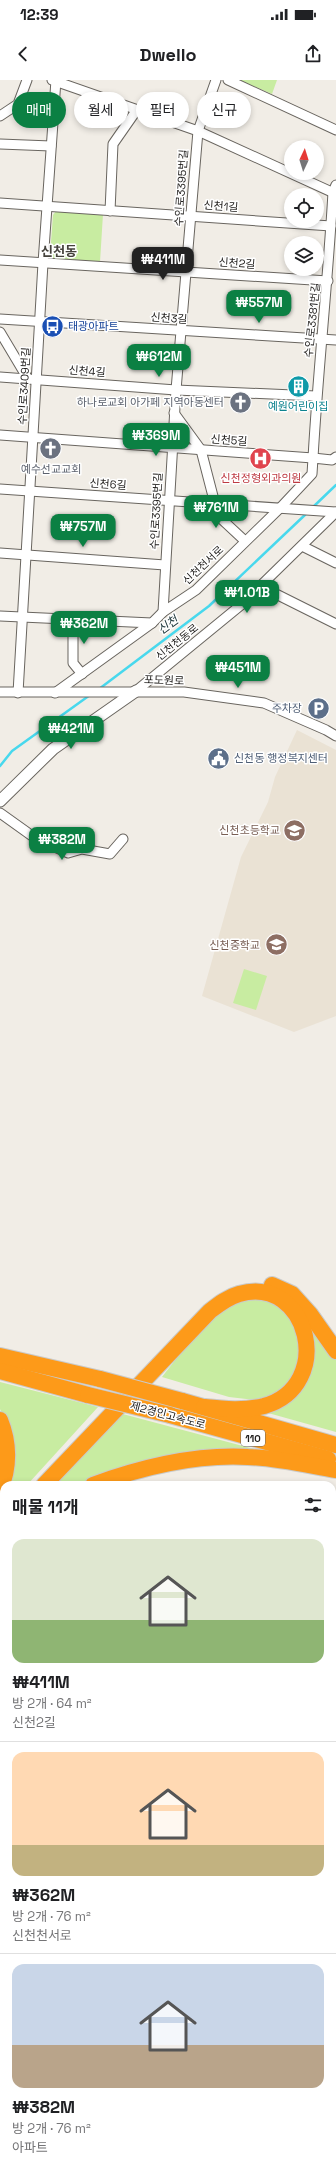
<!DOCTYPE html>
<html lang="ko">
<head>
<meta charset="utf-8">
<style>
	body { margin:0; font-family:"Space Grotesk","Noto Sans KR",sans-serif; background:#f6f6f6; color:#202124; height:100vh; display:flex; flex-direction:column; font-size:15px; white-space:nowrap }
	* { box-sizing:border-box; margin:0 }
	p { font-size:13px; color:#757577 }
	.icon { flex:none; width:22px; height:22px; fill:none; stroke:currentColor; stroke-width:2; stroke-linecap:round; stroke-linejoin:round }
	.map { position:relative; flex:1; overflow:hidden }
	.details { position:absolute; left:0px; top:1401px; width:336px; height:692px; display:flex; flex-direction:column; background:#fff; border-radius:12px 12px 0 0; box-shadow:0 2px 6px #0003 }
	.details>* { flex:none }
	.hud { position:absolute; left:12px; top:12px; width:312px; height:36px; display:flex; gap:8px }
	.needle { width:26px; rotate:4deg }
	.buttons { position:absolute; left:284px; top:60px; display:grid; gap:8px }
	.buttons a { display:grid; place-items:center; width:40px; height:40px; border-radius:50%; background:#fff; box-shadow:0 2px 6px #0003; font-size:20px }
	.price { position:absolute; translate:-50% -34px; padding:0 9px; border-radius:8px; background:#0b8043; color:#fff; font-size:13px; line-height:26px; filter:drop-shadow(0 1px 2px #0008) }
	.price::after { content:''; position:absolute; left:50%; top:24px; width:12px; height:9px; margin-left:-6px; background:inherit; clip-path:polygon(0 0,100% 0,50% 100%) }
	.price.on { background:#222; color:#fff }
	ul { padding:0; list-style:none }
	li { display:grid; align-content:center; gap:8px; height:212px; padding:0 12px }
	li+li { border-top:1px solid #e0e0e0 }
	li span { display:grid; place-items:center; height:124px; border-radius:12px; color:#555 }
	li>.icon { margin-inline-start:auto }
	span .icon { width:72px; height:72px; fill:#fffc; stroke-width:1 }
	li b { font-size:17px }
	h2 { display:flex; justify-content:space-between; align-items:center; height:48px; padding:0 12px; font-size:17px }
	.pill { padding:0 14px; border-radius:18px; background:#fff; box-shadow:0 2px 6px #0003; font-size:14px; line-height:36px }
	.pill.on { background:#0b8043; color:#fff }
	.status { display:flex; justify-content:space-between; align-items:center; height:28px; padding:0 20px; background:#fff; direction:ltr }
	.status svg { height:11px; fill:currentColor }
	header { display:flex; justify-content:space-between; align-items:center; height:52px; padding:0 12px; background:#fff; font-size:18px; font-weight:800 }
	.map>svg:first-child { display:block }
	.built { fill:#eae2d4 }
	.green { fill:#c8eca1 }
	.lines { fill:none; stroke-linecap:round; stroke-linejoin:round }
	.stream { stroke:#48d8ed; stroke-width:2.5 }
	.minor-casing { stroke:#69655f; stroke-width:11 }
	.tertiary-casing { stroke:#69655f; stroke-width:13 }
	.motorway-casing { stroke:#cacac9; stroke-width:18 }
	.minor { stroke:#fff; stroke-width:9 }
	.tertiary { stroke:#fff; stroke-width:11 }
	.motorway { stroke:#fd9a19; stroke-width:16 }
	.motorway-bridge-casing { stroke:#cacac9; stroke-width:18; stroke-linecap:butt }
	.motorway-bridge { stroke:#fd9a19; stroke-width:16 }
	.labels { text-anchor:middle; stroke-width:3; stroke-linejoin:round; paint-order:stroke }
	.shield { fill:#fff; stroke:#656462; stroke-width:1 }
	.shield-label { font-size:10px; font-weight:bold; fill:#23211f }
	.street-label { font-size:11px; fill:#23211f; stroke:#fff }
	.transit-label { font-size:11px; fill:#164399; stroke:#fff; text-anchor:start }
	.worship-label { font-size:11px; fill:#5b616d; stroke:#fff; text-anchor:end }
	.culture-label { font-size:11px; fill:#0d838f; stroke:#fff }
	.health-label { font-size:11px; fill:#be3a42; stroke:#fff }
	.service-label { font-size:11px; fill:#4e5e75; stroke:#fff; text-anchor:end }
	.education-label { font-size:11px; fill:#785e54; stroke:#fff; text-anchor:end }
	.water-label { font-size:12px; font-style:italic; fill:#1a3236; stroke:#fff }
	.quarter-label { font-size:13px; font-weight:bold; fill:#45423c; stroke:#fff }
</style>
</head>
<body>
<div class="status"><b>12:39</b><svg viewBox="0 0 49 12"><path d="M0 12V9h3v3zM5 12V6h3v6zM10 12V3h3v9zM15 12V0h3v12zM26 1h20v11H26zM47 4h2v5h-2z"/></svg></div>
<header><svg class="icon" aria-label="back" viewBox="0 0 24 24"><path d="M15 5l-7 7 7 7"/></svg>Dwello<svg class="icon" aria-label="share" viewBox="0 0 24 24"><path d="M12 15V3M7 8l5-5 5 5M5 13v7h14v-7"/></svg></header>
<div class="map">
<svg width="336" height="2093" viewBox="0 0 336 2093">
	<rect width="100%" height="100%" fill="#f1ede6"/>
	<!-- built -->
	<path class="built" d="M 297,650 L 336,670 L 336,936 L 294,952 L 202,916 L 241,777 L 268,722 L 275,697 Z"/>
	<!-- green -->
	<g class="green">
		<path d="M 239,0 L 277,0 L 272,14 Z"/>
		<path d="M 56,131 L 103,134 L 100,182 L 54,179 L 50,175 L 53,135 Z"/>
		<path d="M 244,889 L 267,896 L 256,930 L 233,923 Z"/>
		<path d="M 253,1217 L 276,1222 L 287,1231 L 304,1264 L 295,1298 L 272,1318 L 255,1320 L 229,1317 L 162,1297 C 183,1271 204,1237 235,1221 C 240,1218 247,1218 253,1217 Z"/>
		<path d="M 310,1246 L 336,1280 L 336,1352 L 261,1331 C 271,1326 288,1322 297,1314 C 316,1297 318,1269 310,1246 Z"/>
		<path d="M 0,1302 L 98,1327 L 27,1405 L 7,1405 L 10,1353 L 0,1329 Z"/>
		<path d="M 119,1333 L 262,1371 L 102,1396 L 84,1405 L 55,1405 Z"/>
		<path d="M 4,1956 L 4,2085 L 0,2089 L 0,1962 Z"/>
		<path d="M 85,2089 L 150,2089 L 146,2093 L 80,2093 Z"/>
	</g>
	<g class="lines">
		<!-- stream -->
		<g class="stream">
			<path d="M 312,428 L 336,405"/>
			<path d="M 99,609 L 209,526 L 307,433"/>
			<path d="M 0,686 L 12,671 L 90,615"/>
		</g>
		<defs>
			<g id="minor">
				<path d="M 52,0 L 198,51 L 336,114"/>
				<path d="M 228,0 L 336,50"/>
				<path d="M 0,36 L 18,24 L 27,0"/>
				<path d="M 0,64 L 51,66"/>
				<path d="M 0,123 L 331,146"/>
				<path d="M 110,131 L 113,64 L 136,31"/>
				<path d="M 0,180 L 328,201"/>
				<path d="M 0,239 L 336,260"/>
				<path d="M 0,252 L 28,299"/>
				<path d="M 0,297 L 176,310 L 316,316"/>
				<path d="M 174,333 L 201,370 L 215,424 L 215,433 L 245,461"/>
				<path d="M 0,355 L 313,378 C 318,289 328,201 333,112 L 336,105"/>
				<path d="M 0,409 L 336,432"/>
				<path d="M 302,466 L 336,483"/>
				<path d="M 0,473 L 165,485"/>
				<path d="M 260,506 L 336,544"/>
				<path d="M 163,532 L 176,310 L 198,51 L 216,0"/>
				<path d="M 0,536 L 152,543 L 163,532 L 196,510 L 281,427 L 312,394 L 313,378 L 332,380 L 336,377"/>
				<path d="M 73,540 L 73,583 L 82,594"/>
				<path d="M 136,611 L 241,525 L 336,432"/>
				<path d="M 0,612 L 184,612 L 264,623 L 326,650 L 336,656"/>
				<path d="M 18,613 L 43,183 L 56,0"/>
				<path d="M 55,613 L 152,543"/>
				<path d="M 0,733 L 35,758 L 68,773 L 82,769 L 110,774 L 123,759"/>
			</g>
			<path id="tertiary" d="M 0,721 L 53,669 L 136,611"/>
			<g id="motorway">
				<path d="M 272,1205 L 292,1214 L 310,1234 L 336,1271"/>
				<path d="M 0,1276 L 100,1299"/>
				<path d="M 0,1291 L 88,1315"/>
				<path d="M 182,1321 L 336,1365"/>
				<path d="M 170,1335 L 328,1379"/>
				<path d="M 0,1340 C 9,1362 10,1387 0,1409"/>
				<path d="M 44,1405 L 210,1231 C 219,1224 228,1217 239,1214 C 309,1194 336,1306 264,1326 C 244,1331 224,1329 204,1327"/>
				<path d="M 93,1405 C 142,1387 195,1374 248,1377 C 278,1378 307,1385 336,1390"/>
				<path d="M 0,1442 L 4,1438"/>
				<path d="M 0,1461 L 4,1458"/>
			</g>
		</defs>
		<!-- minor casing -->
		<use href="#minor" class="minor-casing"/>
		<!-- tertiary casing -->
		<use href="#tertiary" class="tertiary-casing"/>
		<!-- motorway casing -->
		<use href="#motorway" class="motorway-casing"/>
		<!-- minor -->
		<use href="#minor" class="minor"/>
		<!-- tertiary -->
		<use href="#tertiary" class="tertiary"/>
		<!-- motorway -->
		<use href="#motorway" class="motorway"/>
		<defs>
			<g id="motorway-bridge">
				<path d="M 100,1299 L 182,1321"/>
				<path d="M 88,1315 L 170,1335"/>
			</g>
		</defs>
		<!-- motorway-bridge casing -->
		<use href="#motorway-bridge" class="motorway-bridge-casing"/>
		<!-- motorway-bridge -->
		<use href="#motorway-bridge" class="motorway-bridge"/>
	</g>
	<!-- icons -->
	<defs>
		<symbol id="bus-disc" viewBox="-11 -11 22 22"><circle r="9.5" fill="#1a4fb4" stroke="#fff"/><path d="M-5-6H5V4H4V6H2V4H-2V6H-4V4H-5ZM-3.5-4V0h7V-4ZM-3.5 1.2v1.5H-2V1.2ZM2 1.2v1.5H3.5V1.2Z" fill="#fff"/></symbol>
		<symbol id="building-disc" viewBox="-11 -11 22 22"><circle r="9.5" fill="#0f9aa8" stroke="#fff"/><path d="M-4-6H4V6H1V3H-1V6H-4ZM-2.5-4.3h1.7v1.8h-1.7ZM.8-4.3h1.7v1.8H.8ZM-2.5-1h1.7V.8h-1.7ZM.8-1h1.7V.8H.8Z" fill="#fff"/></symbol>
		<symbol id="church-disc" viewBox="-11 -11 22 22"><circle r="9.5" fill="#6b7280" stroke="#fff"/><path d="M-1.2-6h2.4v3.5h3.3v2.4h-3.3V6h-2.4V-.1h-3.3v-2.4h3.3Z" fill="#fff"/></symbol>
		<symbol id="hospital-disc" viewBox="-11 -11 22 22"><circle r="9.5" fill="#e0444e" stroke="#fff"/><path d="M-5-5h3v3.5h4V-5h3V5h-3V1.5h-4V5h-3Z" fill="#fff"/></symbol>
		<symbol id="parking-disc" viewBox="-11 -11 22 22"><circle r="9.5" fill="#5c6f8a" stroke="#fff"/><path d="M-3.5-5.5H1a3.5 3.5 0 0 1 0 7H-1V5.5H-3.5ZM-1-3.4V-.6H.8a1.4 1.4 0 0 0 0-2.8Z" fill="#fff"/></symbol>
		<symbol id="civic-disc" viewBox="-11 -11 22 22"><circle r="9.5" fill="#5c6f8a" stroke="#fff"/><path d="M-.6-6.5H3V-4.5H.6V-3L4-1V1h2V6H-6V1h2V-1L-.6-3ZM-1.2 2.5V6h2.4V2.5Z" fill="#fff"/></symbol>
		<symbol id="school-disc" viewBox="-11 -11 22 22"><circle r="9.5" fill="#8d6e63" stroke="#fff"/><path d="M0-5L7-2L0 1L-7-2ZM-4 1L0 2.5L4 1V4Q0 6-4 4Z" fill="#fff"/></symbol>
	</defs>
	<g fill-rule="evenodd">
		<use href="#bus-disc" x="40" y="234" width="25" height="25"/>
		<use href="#building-disc" x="286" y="294" width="25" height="25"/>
		<use href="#church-disc" x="228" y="310" width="25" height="25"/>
		<use href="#church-disc" x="38" y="356" width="25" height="25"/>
		<use href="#hospital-disc" x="248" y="366" width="25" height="25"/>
		<use href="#parking-disc" x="306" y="616" width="25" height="25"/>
		<use href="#civic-disc" x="206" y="666" width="25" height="25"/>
		<use href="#school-disc" x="282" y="738" width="25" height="25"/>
		<use href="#school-disc" x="264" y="852" width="25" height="25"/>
	</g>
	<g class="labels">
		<!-- shield labels -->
		<rect class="shield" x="241" y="1350" width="24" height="16" rx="3"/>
		<g class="shield-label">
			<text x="253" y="1362">110</text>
		</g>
		<!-- street labels -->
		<g class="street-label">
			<text transform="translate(181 108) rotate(-86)" y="4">수인로3395번길</text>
			<text transform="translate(221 126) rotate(4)" y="4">신천1길</text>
			<text transform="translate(237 183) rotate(4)" y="4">신천2길</text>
			<text transform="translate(169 238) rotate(4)" y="4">신천3길</text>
			<text transform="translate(312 240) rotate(-84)" y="4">수인로3381번길</text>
			<text transform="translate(87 291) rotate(4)" y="4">신천4길</text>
			<text transform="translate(24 306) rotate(-87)" y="4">수인로3409번길</text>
			<text transform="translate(229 360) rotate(4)" y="4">신천5길</text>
			<text transform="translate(108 404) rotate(4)" y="4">신천6길</text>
			<text transform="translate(156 431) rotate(-87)" y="4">수인로3395번길</text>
			<text transform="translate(203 485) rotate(-43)" y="4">신천천서로</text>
			<text transform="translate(177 562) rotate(-39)" y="4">신천천동로</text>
			<text transform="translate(164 600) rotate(2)" y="4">포도원로</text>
			<text transform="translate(168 1335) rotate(15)" y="4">제2경인고속도로</text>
		</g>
		<!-- transit labels -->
		<g class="transit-label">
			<text x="68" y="250">태광아파트</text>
		</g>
		<!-- worship labels -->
		<g class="worship-label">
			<text x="224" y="326">하나로교회 아가페 지역아동센터</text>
			<text x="51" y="393" text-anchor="middle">예수선교교회</text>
		</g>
		<!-- culture labels -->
		<g class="culture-label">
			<text x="298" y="330">예원어린이집</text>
		</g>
		<!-- health labels -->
		<g class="health-label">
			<text x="261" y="402">신천정형외과의원</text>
		</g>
		<!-- service labels -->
		<g class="service-label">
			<text x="302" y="632">주차장</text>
			<text x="234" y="682" text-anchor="start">신천동 행정복지센터</text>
		</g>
		<!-- education labels -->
		<g class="education-label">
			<text x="280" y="754">신천초등학교</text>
			<text x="260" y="869">신천중학교</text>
		</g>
		<!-- water labels -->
		<g class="water-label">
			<text transform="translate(168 545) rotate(-36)" y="4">신천</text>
		</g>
		<!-- quarter labels -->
		<g class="quarter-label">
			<text x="59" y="176">신천동</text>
		</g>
	</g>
</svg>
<div class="buttons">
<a><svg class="needle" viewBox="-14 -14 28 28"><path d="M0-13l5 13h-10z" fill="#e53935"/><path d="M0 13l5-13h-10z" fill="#757577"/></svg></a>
<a><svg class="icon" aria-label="locate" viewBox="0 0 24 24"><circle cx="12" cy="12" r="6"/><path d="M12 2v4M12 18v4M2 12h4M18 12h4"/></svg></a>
<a><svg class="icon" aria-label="layers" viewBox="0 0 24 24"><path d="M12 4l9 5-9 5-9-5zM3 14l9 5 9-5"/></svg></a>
</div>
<b class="price on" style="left:163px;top:201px">₩411M</b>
<b class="price" style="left:259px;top:244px">₩557M</b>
<b class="price" style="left:159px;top:298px">₩612M</b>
<b class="price" style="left:156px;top:377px">₩369M</b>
<b class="price" style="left:216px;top:449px">₩761M</b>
<b class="price" style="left:83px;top:468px">₩757M</b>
<b class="price" style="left:247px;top:534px">₩1.01B</b>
<b class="price" style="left:84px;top:565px">₩362M</b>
<b class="price" style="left:238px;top:609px">₩451M</b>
<b class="price" style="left:71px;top:670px">₩421M</b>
<b class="price" style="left:62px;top:781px">₩382M</b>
<div class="hud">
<a class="pill on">매매</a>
<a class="pill">월세</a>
<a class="pill">필터</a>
<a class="pill">신규</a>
</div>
<section class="details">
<h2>매물 11개<svg class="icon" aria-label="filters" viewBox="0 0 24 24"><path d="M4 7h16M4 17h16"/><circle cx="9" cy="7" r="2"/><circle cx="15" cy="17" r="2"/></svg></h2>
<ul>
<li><span style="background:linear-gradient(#dfe7d0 65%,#8fb573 0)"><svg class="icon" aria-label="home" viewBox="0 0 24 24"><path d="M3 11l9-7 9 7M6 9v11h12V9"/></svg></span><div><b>₩411M</b><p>방 2개 · 64 m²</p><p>신천2길</p></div></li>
<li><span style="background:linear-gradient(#ffd9b3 75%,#c2b280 0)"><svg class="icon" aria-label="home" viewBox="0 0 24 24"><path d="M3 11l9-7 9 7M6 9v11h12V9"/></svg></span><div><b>₩362M</b><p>방 2개 · 76 m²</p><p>신천천서로</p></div></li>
<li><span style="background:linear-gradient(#c9d6e8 65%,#b9a48a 0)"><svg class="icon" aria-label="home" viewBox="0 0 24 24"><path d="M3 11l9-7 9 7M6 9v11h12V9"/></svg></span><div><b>₩382M</b><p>방 2개 · 76 m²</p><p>아파트</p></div></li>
</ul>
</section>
</div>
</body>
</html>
